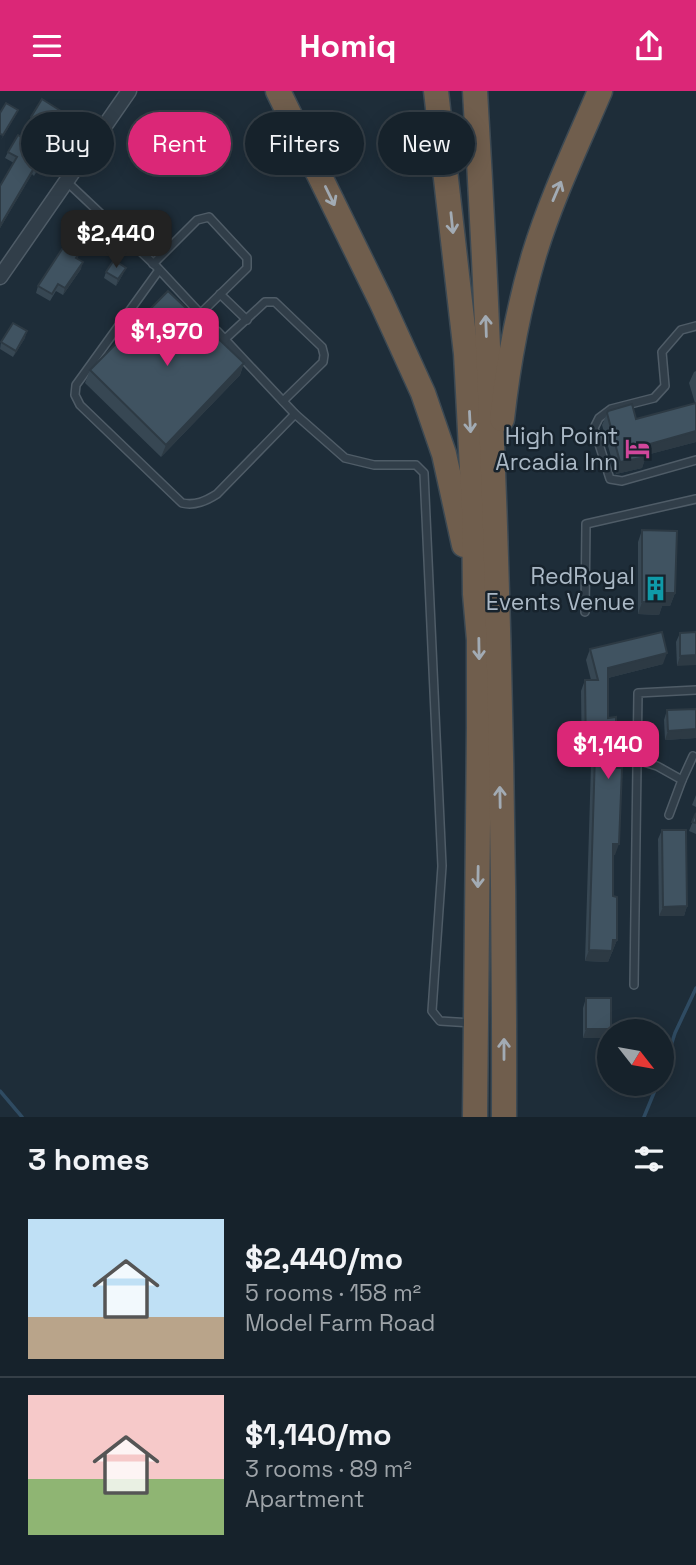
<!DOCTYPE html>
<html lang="en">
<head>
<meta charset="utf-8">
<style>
	body { margin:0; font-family:"Space Grotesk",sans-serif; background:#1f2a33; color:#f1f3f6; height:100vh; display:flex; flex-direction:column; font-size:26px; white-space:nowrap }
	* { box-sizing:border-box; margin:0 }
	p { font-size:23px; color:#9ea4a9 }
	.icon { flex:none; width:38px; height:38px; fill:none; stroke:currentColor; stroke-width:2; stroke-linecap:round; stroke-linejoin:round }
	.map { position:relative; height:1026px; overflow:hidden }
	.sheet { display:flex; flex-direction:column; background:#16222b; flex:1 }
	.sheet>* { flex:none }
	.guide { position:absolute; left:21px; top:21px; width:654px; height:63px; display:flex; gap:14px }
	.needle { width:46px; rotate:121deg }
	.buttons { position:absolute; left:597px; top:928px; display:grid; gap:14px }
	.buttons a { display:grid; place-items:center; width:77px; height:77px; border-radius:50%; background:#16222b; box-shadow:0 4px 18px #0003,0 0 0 2px #353f47; font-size:35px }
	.price { position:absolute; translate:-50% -60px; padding:0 16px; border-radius:14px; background:#db2777; color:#fff; font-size:23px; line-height:46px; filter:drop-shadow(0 2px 4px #0008) }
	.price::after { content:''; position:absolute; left:50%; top:42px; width:21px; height:16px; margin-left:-10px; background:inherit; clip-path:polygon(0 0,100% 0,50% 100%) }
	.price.current { background:#222; color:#fff }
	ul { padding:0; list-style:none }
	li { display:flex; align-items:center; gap:21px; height:175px; padding:0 28px }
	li+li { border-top:2px solid #353f47 }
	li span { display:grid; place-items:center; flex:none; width:196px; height:140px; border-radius:0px; color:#555 }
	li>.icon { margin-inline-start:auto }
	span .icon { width:84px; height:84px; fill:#fffc; stroke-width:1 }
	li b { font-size:30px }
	h2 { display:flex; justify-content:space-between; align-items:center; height:84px; padding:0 28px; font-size:30px }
	.chip { padding:0 24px; border-radius:32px; background:#16222b; box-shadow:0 4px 18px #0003,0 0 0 2px #353f47; font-size:24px; line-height:63px }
	.chip.current { background:#db2777; color:#fff }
	header { display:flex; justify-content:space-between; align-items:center; height:91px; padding:0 28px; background:#db2777; color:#fff; font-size:32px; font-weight:700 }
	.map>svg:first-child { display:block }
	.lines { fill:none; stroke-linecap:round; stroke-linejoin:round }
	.stream { stroke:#2f4b62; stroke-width:3.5 }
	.lane-casing { stroke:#4f5c67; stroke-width:10 }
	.street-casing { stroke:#4f5c67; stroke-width:17 }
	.highway-casing { stroke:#3c4953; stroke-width:27 }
	.lane { stroke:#313e49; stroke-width:7 }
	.street { stroke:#313e49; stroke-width:14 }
	.highway { stroke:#705e4d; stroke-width:24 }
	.wall { fill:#374753 }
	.shaded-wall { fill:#2d3a44 }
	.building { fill:#405361; stroke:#2d3a44; stroke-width:2 }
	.oneway { stroke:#a2abb4 }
	.labels { text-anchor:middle; stroke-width:5; stroke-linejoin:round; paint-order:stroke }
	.poi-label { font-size:23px; fill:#abb9c6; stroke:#17232d; text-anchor:end }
</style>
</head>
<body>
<header><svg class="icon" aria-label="menu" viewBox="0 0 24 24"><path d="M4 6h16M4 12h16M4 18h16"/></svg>Homiq<svg class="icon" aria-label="share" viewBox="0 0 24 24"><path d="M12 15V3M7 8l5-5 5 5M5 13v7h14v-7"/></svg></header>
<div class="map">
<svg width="696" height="1026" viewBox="0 0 696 1026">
	<rect width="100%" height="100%" fill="#1e2d39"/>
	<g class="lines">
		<!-- stream -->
		<g class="stream">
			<path d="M 662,983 L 675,942 L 696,897"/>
			<path d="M 0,1000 L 22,1026"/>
			<path d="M 644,1026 L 658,992"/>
		</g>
		<defs>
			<g id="lane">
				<path d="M 66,90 L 155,174 L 209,232"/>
				<path d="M 153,173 L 197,129 L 209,126 L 247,167 L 247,177 L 200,223"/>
				<path d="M 159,179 L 76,294 L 75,304 L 80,314 L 182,412 C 195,415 206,410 217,403 L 295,323"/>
				<path d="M 220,203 L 247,229"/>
				<path d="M 696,235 L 681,239 L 662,261 L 665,295 L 654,307 L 611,318 L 599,327 L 594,337 L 610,388 L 622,390 L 696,369"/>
				<path d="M 217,240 L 295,323 L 345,367 L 374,374 L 416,374 L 424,382 L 442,775 L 432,920 L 440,930 L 472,932"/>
				<path d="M 224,249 L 265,211 L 275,211 L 322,256 L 324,264 L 323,271 L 283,310"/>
				<path d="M 585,521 L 586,433 L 696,408"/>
				<path d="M 637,669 L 657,675 L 682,689 L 669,724"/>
				<path d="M 682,689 L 693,665"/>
				<path d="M 634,894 L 638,602 L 696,599"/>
			</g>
			<path id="street" d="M 0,186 L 129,0"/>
			<g id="highway">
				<path d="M 278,0 L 381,210 L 423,302 L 444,363 L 464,454"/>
				<path d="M 436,0 L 466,263 L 474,417 L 475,503 L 479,549 L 479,636 L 475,1026"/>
				<path d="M 475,0 C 495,341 505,684 504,1026"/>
				<path d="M 502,328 C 508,273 518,218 534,164 C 551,108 577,54 600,0"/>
			</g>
		</defs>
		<!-- lane casing -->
		<use href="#lane" class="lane-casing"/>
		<!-- street casing -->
		<use href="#street" class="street-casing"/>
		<!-- highway casing -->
		<use href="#highway" class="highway-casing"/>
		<!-- lane -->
		<use href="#lane" class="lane"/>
		<!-- street -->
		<use href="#street" class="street"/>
		<!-- highway -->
		<use href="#highway" class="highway"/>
	</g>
	<!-- wall -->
	<g class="wall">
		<path d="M 31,26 L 61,28 L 42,59 L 44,68 L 34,85 L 32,83 L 0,137 L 0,95 L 14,72 L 5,67 L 8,61 L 30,51 L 39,38 L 29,32 Z"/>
		<path d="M 82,157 L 77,168 L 81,178 L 63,204 L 56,200 L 50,210 L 36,202 L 38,195 Z"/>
		<path d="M 106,181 L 123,183 L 116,195 L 104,187 Z"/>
		<path d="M 25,247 L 13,266 L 0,258 L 1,251 Z"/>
		<path d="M 244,272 L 240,284 L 161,366 L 85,292 L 90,279 Z"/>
		<path d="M 696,280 L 696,351 L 646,364 L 642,377 L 616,383 L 602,334 L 608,320 L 636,328 L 695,312 L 689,292 L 694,281 Z"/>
		<path d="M 642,439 L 675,502 L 670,515 L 662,515 L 659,524 L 638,523 L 638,451 Z"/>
		<path d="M 696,541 L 677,575 L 676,551 L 680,542 Z"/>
		<path d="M 590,558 L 663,573 L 608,587 L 608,627 L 615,764 L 613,764 L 613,805 L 617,849 L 608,871 L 585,870 L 591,674 L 582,674 L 581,600 L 585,589 L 591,589 L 586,569 Z"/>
		<path d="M 696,618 L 696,647 L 665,649 L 664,629 L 667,619 Z"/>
		<path d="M 696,704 L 696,716 L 692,714 Z"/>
		<path d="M 696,722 L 696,743 L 689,740 Z"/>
		<path d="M 662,739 L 687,815 L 684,825 L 659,825 L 658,748 Z"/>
		<path d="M 586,907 L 611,938 L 610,940 L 609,940 L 608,947 L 583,947 L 583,917 Z"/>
	</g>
	<!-- shaded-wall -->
	<g class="shaded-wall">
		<path d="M 18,19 L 16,24 L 1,49 L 3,44 Z"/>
		<path d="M 64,22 L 61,28 L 39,64 L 41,58 Z"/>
		<path d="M 47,61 L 44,68 L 34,85 L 37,78 Z"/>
		<path d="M 34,77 L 32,83 L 0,137 L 0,135 Z"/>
		<path d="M 83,171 L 81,178 L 63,204 L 65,197 Z"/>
		<path d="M 126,177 L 123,183 L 116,195 L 118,188 Z"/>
		<path d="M 27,240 L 25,247 L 13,266 L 16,260 Z"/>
		<path d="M 244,272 L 240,284 L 161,366 L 166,354 Z"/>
		<path d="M 696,340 L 696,351 L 639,366 L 643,355 Z"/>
		<path d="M 646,366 L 642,377 L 616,383 L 620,371 Z"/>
		<path d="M 663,502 L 675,502 L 670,515 L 662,515 L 659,524 L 638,523 L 642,511 Z"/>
		<path d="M 667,562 L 663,573 L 604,588 L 608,577 Z"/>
		<path d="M 696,564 L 696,574 L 677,575 L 680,565 Z"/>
		<path d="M 696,638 L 696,647 L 665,649 L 668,640 Z"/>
		<path d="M 586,663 L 595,663 L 591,674 L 582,674 Z"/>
		<path d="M 613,753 L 619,753 L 615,764 L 609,764 Z"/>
		<path d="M 687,815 L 684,825 L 659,825 L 663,816 Z"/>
		<path d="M 613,849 L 617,849 L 608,871 L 585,870 L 589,859 Z"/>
		<path d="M 586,938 L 611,938 L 610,940 L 609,940 L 608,947 L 583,947 Z"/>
	</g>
	<!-- building -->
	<g class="building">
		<path d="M 42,8 L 64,22 L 41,58 L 47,61 L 37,78 L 34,77 L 0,135 L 0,95 L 17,66 L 8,61 L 18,44 L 30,51 L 42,33 L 31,26 Z"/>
		<path d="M 6,12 L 18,19 L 3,44 L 0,43 L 0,22 Z"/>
		<path d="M 68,149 L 82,157 L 76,167 L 83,171 L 65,197 L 58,193 L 52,203 L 38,195 Z"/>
		<path d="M 114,169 L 126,177 L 118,188 L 106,181 Z"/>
		<path d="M 168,200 L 244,272 L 166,354 L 90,279 Z"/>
		<path d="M 13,232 L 27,240 L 16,260 L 1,251 Z"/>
		<path d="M 696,312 L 696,340 L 643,355 L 646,366 L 620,371 L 607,322 L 608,320 L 632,313 L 636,328 Z"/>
		<path d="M 642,439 L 677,440 L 675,502 L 663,502 L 663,511 L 642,511 Z"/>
		<path d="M 662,541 L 667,562 L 608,577 L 608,627 L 616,626 L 616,677 L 622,677 L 619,753 L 613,753 L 613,805 L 617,806 L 617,849 L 613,849 L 612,860 L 589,859 L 595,663 L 586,663 L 585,589 L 598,589 L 590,558 Z"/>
		<path d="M 696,541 L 696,564 L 680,565 L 680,542 Z"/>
		<path d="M 696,618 L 696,638 L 668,640 L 667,619 Z"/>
		<path d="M 696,722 L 696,732 L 692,731 Z"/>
		<path d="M 662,739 L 686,739 L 687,815 L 663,816 Z"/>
		<rect x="586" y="907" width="25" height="31"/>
	</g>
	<!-- one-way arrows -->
	<defs><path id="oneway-shaft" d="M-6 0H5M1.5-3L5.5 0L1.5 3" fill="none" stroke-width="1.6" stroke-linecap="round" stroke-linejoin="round" transform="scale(1.75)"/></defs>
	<g class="oneway">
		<use href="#oneway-shaft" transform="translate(557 100) rotate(-67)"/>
		<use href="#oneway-shaft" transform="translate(330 105) rotate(64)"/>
		<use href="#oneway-shaft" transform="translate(452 132) rotate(84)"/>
		<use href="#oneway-shaft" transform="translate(486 235) rotate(-92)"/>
		<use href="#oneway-shaft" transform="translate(470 331) rotate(87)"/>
		<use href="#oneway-shaft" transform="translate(479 558) rotate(89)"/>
		<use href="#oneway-shaft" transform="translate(500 706) rotate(-91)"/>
		<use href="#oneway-shaft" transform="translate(478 786) rotate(91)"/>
		<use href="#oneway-shaft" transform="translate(504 958) rotate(-90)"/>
	</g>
	<!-- icons -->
	<defs>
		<symbol id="hotel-bare" viewBox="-9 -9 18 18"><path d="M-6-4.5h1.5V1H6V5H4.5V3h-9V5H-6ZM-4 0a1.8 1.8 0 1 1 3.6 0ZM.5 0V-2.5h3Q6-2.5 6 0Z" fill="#d1479c" stroke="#17232d" stroke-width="2.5" paint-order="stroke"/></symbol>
		<symbol id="building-bare" viewBox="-9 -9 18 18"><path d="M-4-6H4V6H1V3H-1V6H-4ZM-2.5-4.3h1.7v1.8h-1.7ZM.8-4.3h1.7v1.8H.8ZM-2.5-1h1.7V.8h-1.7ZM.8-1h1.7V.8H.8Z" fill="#0f9aa8" stroke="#17232d" stroke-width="2.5" paint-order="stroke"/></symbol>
	</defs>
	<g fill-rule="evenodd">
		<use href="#hotel-bare" x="620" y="340" width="35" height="35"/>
		<use href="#building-bare" x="638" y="480" width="35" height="35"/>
	</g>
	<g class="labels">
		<!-- poi labels -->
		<g class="poi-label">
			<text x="618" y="353">High Point<tspan x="618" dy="26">Arcadia Inn</tspan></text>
			<text x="635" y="493">RedRoyal<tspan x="635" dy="26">Events Venue</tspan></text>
		</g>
	</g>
</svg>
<div class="buttons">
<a><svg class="needle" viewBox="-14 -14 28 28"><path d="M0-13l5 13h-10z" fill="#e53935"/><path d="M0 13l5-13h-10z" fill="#9ea4a9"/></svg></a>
</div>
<b class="price current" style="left:116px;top:179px">$2,440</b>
<b class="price" style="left:167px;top:277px">$1,970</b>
<b class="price" style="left:608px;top:690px">$1,140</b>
<div class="guide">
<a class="chip">Buy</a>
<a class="chip current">Rent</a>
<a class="chip">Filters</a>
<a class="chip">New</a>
</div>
</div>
<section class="sheet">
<h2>3 homes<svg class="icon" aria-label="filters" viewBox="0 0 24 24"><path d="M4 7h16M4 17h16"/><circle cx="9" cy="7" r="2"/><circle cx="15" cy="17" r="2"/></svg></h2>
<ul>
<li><span style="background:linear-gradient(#bfe0f5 70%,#b9a48a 0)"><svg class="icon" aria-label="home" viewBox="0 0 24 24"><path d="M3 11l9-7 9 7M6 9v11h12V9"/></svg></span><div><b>$2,440/mo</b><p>5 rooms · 158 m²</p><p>Model Farm Road</p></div></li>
<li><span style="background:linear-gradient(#f6c9c9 60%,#8fb573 0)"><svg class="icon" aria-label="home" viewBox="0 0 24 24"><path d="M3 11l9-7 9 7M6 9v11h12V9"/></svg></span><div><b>$1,140/mo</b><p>3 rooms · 89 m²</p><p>Apartment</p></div></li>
</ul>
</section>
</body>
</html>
